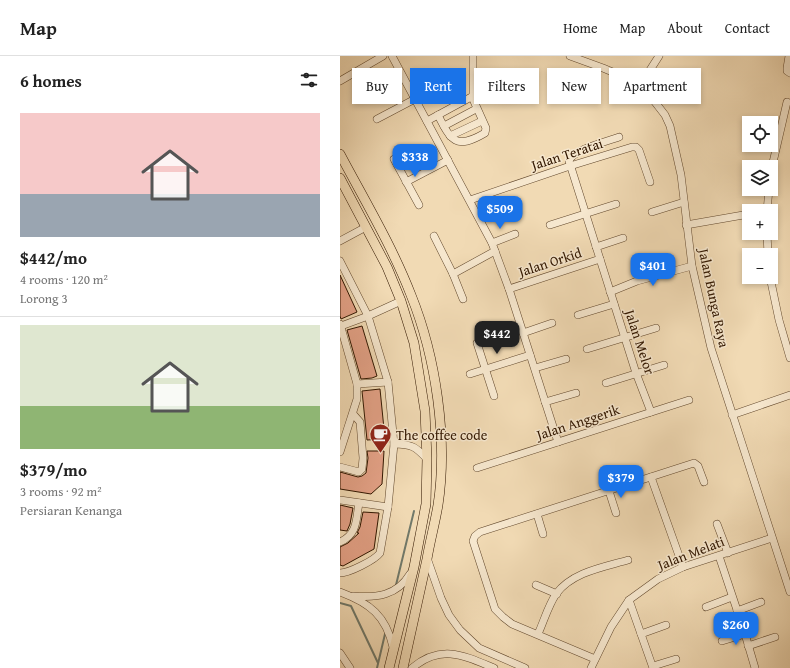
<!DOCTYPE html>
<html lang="en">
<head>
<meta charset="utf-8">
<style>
	body { margin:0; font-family:"Gentium Book Plus",serif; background:#f6f6f6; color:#222; height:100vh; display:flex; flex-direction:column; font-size:15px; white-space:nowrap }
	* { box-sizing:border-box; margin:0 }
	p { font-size:13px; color:#767676 }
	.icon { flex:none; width:22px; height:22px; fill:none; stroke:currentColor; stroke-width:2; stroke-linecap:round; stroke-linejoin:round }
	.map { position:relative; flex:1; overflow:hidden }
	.panel { display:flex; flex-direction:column; background:#fff; width:340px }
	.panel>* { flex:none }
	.hud { position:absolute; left:12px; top:12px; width:378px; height:36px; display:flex; gap:8px }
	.buttons { position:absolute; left:402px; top:60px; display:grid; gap:8px }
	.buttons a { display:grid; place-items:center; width:36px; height:36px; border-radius:0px; background:#fff; box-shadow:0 2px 6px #0003; font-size:20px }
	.price { position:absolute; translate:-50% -34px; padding:0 9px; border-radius:8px; background:#1a73e8; color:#fff; font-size:13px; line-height:26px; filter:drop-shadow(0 1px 2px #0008) }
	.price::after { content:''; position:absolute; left:50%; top:24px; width:12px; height:9px; margin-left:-6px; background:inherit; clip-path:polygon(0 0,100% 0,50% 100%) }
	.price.on { background:#222; color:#fff }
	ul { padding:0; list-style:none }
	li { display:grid; align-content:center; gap:8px; height:212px; padding:0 20px }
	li+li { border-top:1px solid #e0e0e0 }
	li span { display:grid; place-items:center; height:124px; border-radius:0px; color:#555 }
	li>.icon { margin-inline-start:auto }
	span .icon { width:72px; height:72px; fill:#fffc; stroke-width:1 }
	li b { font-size:17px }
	h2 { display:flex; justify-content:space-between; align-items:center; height:48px; padding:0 20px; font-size:17px }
	.chip { padding:0 14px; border-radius:0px; background:#fff; box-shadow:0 2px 6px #0003; font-size:14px; line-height:36px }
	.chip.on { background:#1a73e8; color:#fff }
	header { display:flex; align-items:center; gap:24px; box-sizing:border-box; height:56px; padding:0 20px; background:#fff; border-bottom:1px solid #e0e0e0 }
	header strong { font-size:19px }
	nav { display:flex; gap:22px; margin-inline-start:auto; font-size:14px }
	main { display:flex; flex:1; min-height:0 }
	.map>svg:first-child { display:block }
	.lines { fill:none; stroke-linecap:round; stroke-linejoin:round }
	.stream { stroke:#71796a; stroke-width:2 }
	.building { fill:#e3a186; stroke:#321700 }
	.minor-casing { stroke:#62482d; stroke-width:8 }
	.major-casing { stroke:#321700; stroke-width:10 }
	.minor { stroke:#f6e7ce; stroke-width:7 }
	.major { stroke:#f1dab4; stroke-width:9 }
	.labels { text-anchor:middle; stroke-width:3; stroke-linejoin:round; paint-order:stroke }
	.street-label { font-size:14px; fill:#321700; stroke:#f6e7ce }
	.poi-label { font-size:14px; fill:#321700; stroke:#f6e7ce; text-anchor:start }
</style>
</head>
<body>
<header>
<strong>Map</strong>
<nav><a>Home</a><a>Map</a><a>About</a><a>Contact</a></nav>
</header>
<main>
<section class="panel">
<h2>6 homes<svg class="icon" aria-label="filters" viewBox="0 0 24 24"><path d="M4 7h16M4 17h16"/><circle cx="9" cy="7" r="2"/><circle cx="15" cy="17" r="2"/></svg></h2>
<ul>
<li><span style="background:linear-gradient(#f6c9c9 65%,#9aa5b1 0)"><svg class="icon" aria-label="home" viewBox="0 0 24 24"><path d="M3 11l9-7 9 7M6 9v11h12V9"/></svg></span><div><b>$442/mo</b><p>4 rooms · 120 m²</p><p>Lorong 3</p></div></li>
<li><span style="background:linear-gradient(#dfe7d0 65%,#8fb573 0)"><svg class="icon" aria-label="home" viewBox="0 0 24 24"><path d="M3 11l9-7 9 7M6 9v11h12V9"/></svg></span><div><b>$379/mo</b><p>3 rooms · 92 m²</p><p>Persiaran Kenanga</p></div></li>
</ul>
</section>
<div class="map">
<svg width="450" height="612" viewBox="0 0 450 612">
	<rect width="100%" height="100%" fill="#f1dab4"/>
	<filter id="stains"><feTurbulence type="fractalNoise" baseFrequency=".005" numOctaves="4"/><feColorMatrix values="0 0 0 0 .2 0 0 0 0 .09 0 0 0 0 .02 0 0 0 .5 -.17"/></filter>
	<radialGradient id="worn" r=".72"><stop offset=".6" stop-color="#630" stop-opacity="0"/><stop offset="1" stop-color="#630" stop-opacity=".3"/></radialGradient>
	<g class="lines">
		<!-- stream -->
		<g class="stream">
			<path d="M 56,529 L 74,455"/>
			<path d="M 0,547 L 11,550 L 38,607"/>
			<path d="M 37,612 L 45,578"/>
		</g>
	</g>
	<!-- building -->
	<g class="building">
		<path d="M 0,219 L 17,256 L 1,263 L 0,260 Z"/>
		<path d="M 22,270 L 37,320 L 32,322 L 21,323 L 7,274 Z"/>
		<path d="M 40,333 L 45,383 L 27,384 L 22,335 Z"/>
		<path d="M 27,395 L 44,395 L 42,428 L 31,438 L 0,433 L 0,416 L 18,421 L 22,420 L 26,417 L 28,402 Z"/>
		<path d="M 0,449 L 13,452 L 10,468 L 7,475 L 0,474 Z"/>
		<path d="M 23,456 L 39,457 L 34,493 L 3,510 L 0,509 L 0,491 L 8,487 L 19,477 L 17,477 L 20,471 Z"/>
	</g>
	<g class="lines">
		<defs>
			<g id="minor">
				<path d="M 52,0 L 152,187 L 169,233 L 218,386"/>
				<path d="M 230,0 L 263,12 L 301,28 L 325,59 L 330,70 L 341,119 L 352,210 L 371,292 L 450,536"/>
				<path d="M 449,0 L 447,12 L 447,15 L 450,17"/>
				<path d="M 0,25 L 43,0"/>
				<path d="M 301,28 L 319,0"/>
				<path d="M 98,59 C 111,85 116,94 145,77 L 146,72 L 133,43 L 133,0"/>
				<path d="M 37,63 L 75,43"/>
				<path d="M 87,65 L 133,40"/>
				<path d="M 104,70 L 136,53"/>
				<path d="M 110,80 L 142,65"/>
				<path d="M 279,81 C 266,86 234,93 229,105 L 296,317 L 311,356"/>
				<path d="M 54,103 L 79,149"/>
				<path d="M 431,115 L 447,46"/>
				<path d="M 66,126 L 108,104"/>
				<path d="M 130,144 L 230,110 L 292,91 L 296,91 L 299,94 L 310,126"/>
				<path d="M 427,155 L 429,133"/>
				<path d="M 312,156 L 344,146"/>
				<path d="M 210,169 L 276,148"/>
				<path d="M 346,169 L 409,158"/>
				<path d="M 427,177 L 428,199"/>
				<path d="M 94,180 L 113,218 L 123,243"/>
				<path d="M 0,185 L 26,171"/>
				<path d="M 152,187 L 175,178"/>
				<path d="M 256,191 L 283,182"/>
				<path d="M 0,205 L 28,260 L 48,326 L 54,388 L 48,451 L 40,497 C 35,504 9,517 0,517"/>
				<path d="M 113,218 L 155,195"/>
				<path d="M 430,221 L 439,264 L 450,302"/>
				<path d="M 169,233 L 260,203"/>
				<path d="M 270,236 L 297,225 L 352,210"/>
				<path d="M 238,259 L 274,248"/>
				<path d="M 0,268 L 17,328 L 17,343 L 0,396"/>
				<path d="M 1,270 L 28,260 L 61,245"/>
				<path d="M 183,277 L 212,267"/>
				<path d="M 137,287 L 154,340"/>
				<path d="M 247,293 L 316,272"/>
				<path d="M 195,312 L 226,303"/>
				<path d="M 130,318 L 190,299"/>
				<path d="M 266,327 L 324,309"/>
				<path d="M 17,328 L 48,326"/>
				<path d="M 205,346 L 236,337"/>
				<path d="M 392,359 L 450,339"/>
				<path d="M 54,388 C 72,388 76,391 87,403"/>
				<path d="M 0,411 L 19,416 L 22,413 L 23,402 L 20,366 L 13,358"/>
				<path d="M 137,412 L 349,344"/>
				<path d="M 311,421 L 343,511"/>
				<path d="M 269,435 L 276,457"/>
				<path d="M 0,444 L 48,451"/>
				<path d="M 197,458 L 203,478"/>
				<path d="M 377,468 L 388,497"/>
				<path d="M 0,486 C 18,478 16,463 19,447"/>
				<path d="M 379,500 L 405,578 L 415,612"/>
				<path d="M 87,502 L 101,542 L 109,559 L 120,574 L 139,592 L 185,612"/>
				<path d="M 196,529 L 217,538"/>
				<path d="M 0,536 C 30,547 46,560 53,591"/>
				<path d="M 13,540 C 36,542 57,540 70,518"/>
				<path d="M 289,544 L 313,612"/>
				<path d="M 366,551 L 392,541"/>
				<path d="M 397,555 L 421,546"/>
				<path d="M 198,578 C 204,565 208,550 216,538 C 232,516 264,511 288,504"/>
				<path d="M 301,578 L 326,569"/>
				<path d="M 382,585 L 405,578"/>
				<path d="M 408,590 L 435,581"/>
				<path d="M 0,597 L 10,612"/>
				<path d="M 255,603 L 172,568 L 163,561 L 155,553 L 133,485 L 135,480 L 140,476 L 354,407 L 358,410 L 364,426"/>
				<path d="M 313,610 L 336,603"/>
				<path d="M 72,612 C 101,588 123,599 154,612"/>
				<path d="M 251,612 L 271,571 L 289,544 L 318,523 L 343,511 L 432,482"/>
			</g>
			<g id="major">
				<path d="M 0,98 C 25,145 52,190 71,239 C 96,301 108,383 98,449 C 95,467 90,485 87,503 C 79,539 71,576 63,612"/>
				<path d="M 0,122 L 47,211 L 61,245 L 74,287 L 85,355 L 87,403 L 86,448 L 74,511 L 49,612"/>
			</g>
		</defs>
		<!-- minor casing -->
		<use href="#minor" class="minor-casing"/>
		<!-- major casing -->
		<use href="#major" class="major-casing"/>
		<!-- minor -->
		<use href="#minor" class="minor"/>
		<!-- major -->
		<use href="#major" class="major"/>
	</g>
	<!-- icons -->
	<defs>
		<symbol id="cafe-pin" viewBox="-11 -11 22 30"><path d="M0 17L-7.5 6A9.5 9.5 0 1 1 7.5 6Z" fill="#8f2418" stroke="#f6e7ce"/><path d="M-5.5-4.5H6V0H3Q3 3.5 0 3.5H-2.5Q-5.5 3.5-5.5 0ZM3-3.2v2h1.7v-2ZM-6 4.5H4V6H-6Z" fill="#fff"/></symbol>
	</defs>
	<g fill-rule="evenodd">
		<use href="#cafe-pin" x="28" y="366" width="25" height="34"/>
	</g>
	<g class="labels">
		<!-- street labels -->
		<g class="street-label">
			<text transform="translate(227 98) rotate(-18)" y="5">Jalan Teratai</text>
			<text transform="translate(210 206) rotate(-18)" y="5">Jalan Orkid</text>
			<text transform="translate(374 242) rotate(78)" y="5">Jalan Bunga Raya</text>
			<text transform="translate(300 286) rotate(72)" y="5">Jalan Melor</text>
			<text transform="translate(238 366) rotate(-18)" y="5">Jalan Anggerik</text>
			<text transform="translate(351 497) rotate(-21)" y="5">Jalan Melati</text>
		</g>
		<!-- poi labels -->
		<g class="poi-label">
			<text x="56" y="384">The coffee code</text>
		</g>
	</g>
	<rect width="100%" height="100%" filter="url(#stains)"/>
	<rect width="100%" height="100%" fill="url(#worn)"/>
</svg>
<div class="buttons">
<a><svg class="icon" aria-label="locate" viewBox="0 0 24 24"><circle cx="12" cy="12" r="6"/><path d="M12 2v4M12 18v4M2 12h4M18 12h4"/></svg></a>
<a><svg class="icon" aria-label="layers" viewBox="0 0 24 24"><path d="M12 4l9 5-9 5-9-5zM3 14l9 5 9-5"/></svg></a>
<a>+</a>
<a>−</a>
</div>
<b class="price" style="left:75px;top:122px">$338</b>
<b class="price" style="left:160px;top:174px">$509</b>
<b class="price" style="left:313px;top:231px">$401</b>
<b class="price on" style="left:157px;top:299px">$442</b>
<b class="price" style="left:281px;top:443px">$379</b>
<b class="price" style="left:396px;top:590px">$260</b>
<div class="hud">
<a class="chip">Buy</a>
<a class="chip on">Rent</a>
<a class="chip">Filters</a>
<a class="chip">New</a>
<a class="chip">Apartment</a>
</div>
</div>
</main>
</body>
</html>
